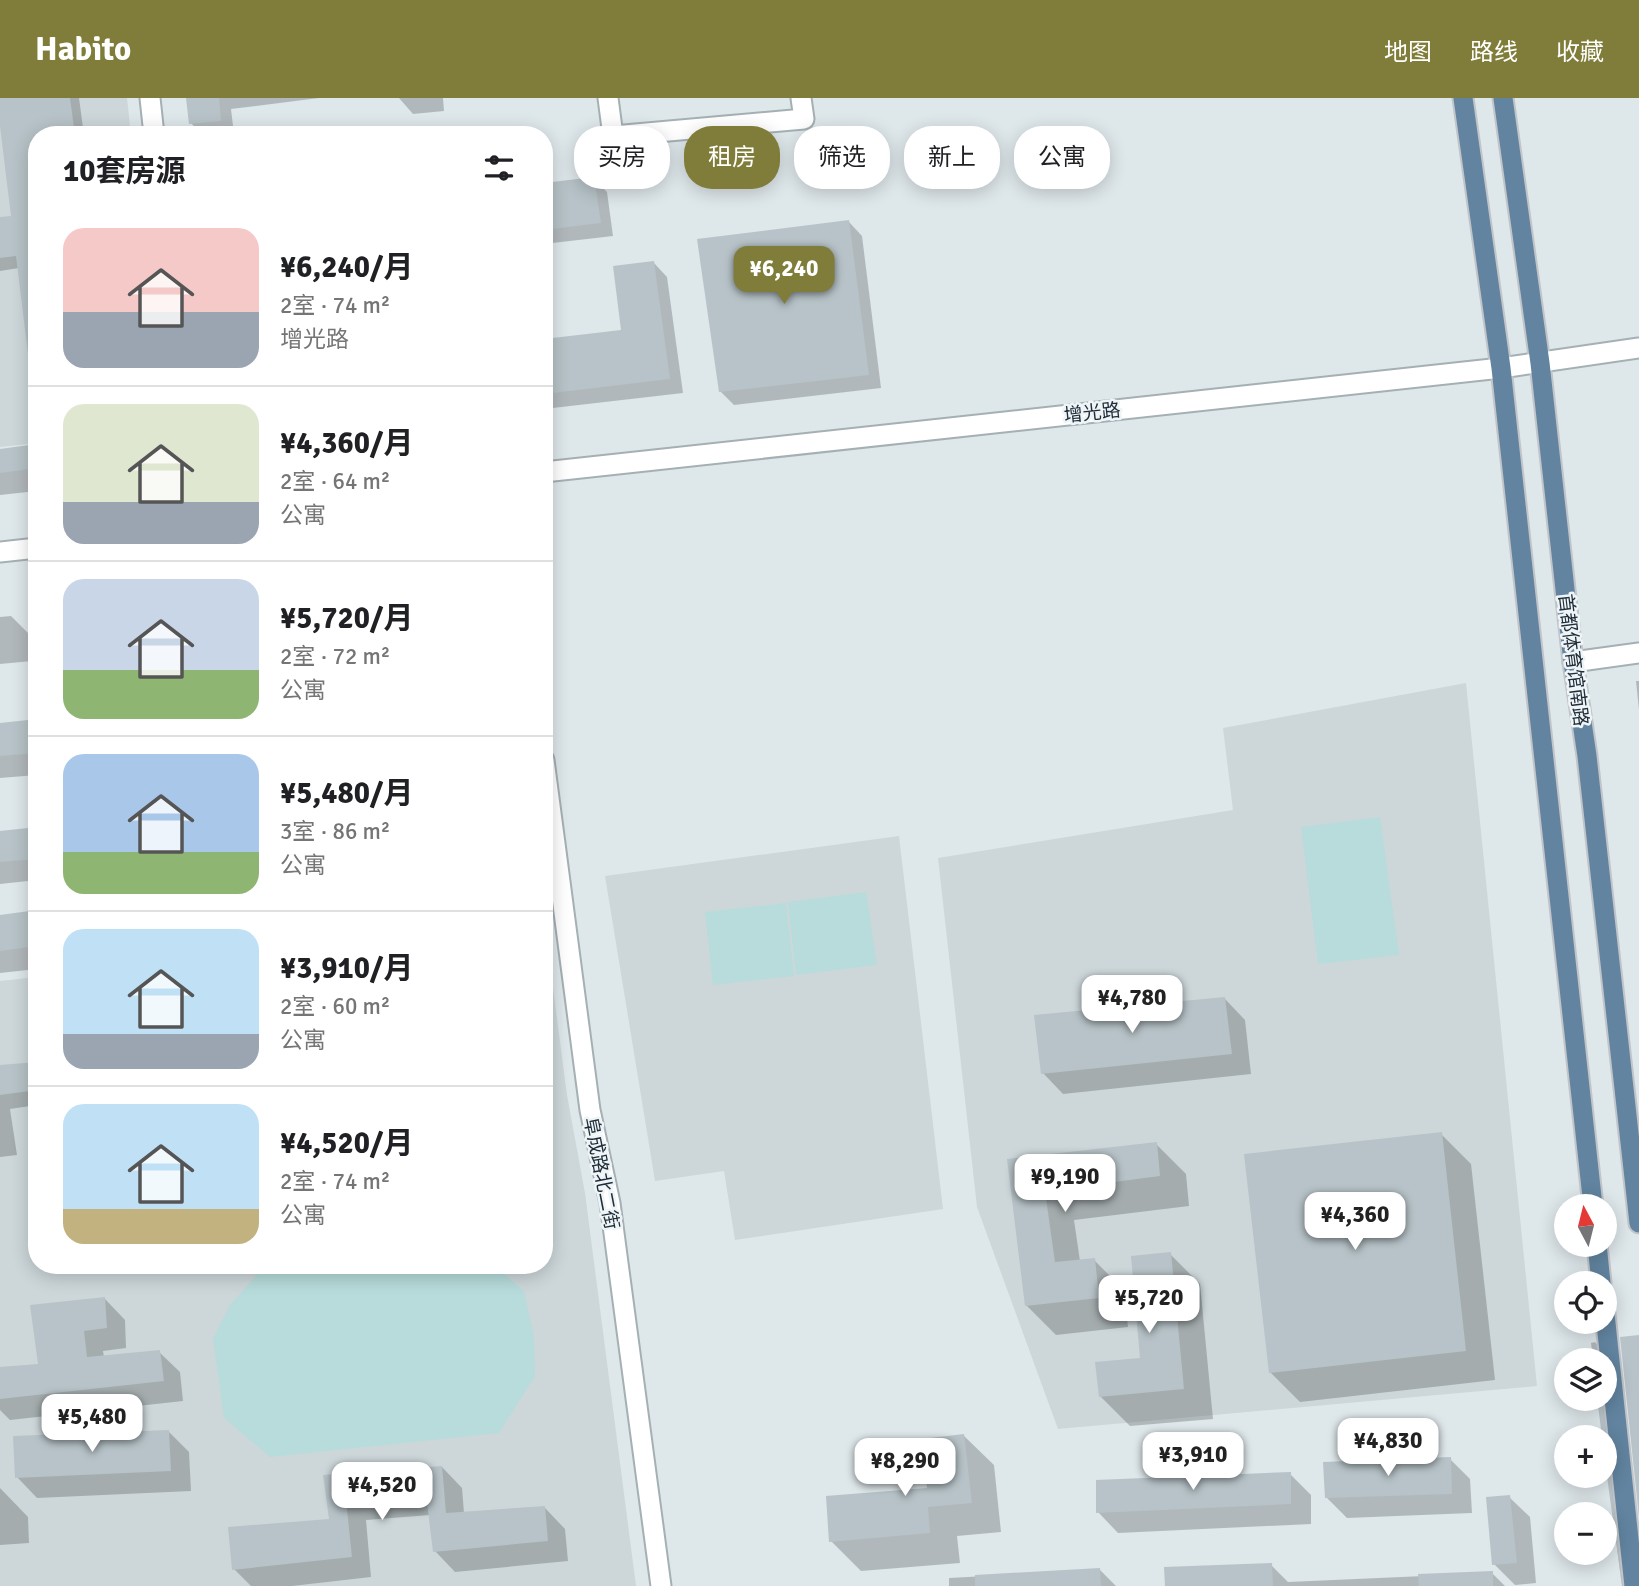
<!DOCTYPE html>
<html lang="zh">
<head>
<meta charset="utf-8">
<style>
	body { margin:0; font-family:Signika,"Noto Sans SC",sans-serif; background:#f2f2f2; color:#202124; height:100vh; display:flex; flex-direction:column; font-size:26px; white-space:nowrap }
	* { box-sizing:border-box; margin:0 }
	p { font-size:23px; color:#757577 }
	.icon { flex:none; width:38px; height:38px; fill:none; stroke:currentColor; stroke-width:2; stroke-linecap:round; stroke-linejoin:round }
	.map { position:relative; flex:1; overflow:hidden }
	.details { position:absolute; left:28px; top:28px; width:525px; height:1148px; display:flex; flex-direction:column; background:#fff; border-radius:28px; box-shadow:0 4px 18px #0003 }
	.details>* { flex:none }
	.top-card { position:absolute; left:574px; top:28px; width:665px; height:63px; display:flex; gap:14px }
	.needle { width:46px; rotate:353deg }
	.controls { position:absolute; left:1554px; top:1096px; display:grid; gap:14px }
	.controls a { display:grid; place-items:center; width:63px; height:63px; border-radius:50%; background:#fff; box-shadow:0 4px 18px #0003; font-size:35px }
	.price { position:absolute; translate:-50% -60px; padding:0 16px; border-radius:14px; background:#fff; color:#222; font-size:23px; line-height:46px; filter:drop-shadow(0 2px 4px #0008) }
	.price::after { content:''; position:absolute; left:50%; top:42px; width:21px; height:16px; margin-left:-10px; background:inherit; clip-path:polygon(0 0,100% 0,50% 100%) }
	.price.selected { background:#7f7d39; color:#fff }
	ul { padding:0; list-style:none }
	li { display:flex; align-items:center; gap:21px; height:175px; padding:0 35px }
	li+li { border-top:2px solid #e0e0e0 }
	li span { display:grid; place-items:center; flex:none; width:196px; height:140px; border-radius:21px; color:#555 }
	li>.icon { margin-inline-start:auto }
	span .icon { width:84px; height:84px; fill:#fffc; stroke-width:1 }
	li b { font-size:30px }
	h2 { display:flex; justify-content:space-between; align-items:center; height:84px; padding:0 35px; font-size:30px }
	.tag { padding:0 24px; border-radius:28px; background:#fff; box-shadow:0 4px 18px #0003; font-size:24px; line-height:63px }
	.tag.selected { background:#7f7d39; color:#fff }
	header { display:flex; align-items:center; gap:42px; box-sizing:border-box; height:98px; padding:0 35px; background:#7f7d39; color:#fff }
	header strong { font-size:33px }
	nav { display:flex; gap:38px; margin-inline-start:auto; font-size:24px }
	.map>svg:first-child { display:block }
	.built { fill:#cdd7da }
	.green { fill:#b7dcdb }
	.shadow { fill:#0003 }
	.building { fill:#b7c3c8 }
	.lines { fill:none; stroke-linecap:round; stroke-linejoin:round }
	.minor-casing { stroke:#a5b0b5; stroke-width:23 }
	.tertiary-casing { stroke:#a5b0b5; stroke-width:23 }
	.primary-casing { stroke:#c1c4c8; stroke-width:23 }
	.minor { stroke:#fff; stroke-width:19 }
	.tertiary { stroke:#fff; stroke-width:19 }
	.primary { stroke:#6284a0; stroke-width:19 }
	.labels { text-anchor:middle; stroke-width:5; stroke-linejoin:round; paint-order:stroke }
	.street-label { font-size:19px; fill:#202e3a; stroke:#eff5f7 }
</style>
</head>
<body>
<header>
<strong>Habito</strong>
<nav><a>地图</a><a>路线</a><a>收藏</a></nav>
</header>
<div class="map">
<svg width="1639" height="1488" viewBox="0 0 1639 1488">
	<rect width="100%" height="100%" fill="#dee7ea"/>
	<!-- built -->
	<g class="built">
		<path d="M 0,0 L 127,0 L 131,37 L 37,37 L 37,345 L 0,349 Z"/>
		<path d="M 1466,585 L 1537,1288 L 1058,1331 L 977,1109 L 938,760 L 1233,712 L 1223,630 Z"/>
		<path d="M 899,738 L 943,1111 L 735,1142 L 724,1073 L 655,1083 L 605,778 Z"/>
		<path d="M 544,821 L 567,997 L 585,1095 L 636,1488 L 0,1488 L 0,883 L 37,879 L 37,1167 L 544,1167 Z"/>
	</g>
	<!-- green -->
	<g class="green">
		<path d="M 1380,719 L 1399,857 L 1318,866 L 1301,729 Z"/>
		<path d="M 866,794 L 877,867 L 796,877 L 788,804 Z"/>
		<path d="M 786,805 L 794,878 L 713,887 L 705,814 Z"/>
		<path d="M 301,1167 L 494,1167 L 524,1193 L 534,1239 L 535,1278 L 499,1335 L 270,1359 L 224,1320 L 213,1241 L 230,1207 L 262,1171 Z"/>
	</g>
	<!-- shadow -->
	<g class="shadow">
		<path d="M 0,0 L 79,0 L 84,37 L 37,37 L 37,266 L 30,259 L 19,170 L 0,173 L 0,121 L 13,119 Z"/>
		<path d="M 188,0 L 319,0 L 231,11 L 234,36 L 228,37 L 202,37 L 191,25 Z"/>
		<path d="M 399,0 L 443,0 L 444,13 L 413,16 Z"/>
		<path d="M 593,80 L 607,94 L 613,138 L 544,146 L 544,87 Z"/>
		<path d="M 849,124 L 862,138 L 881,290 L 734,307 L 720,293 Z"/>
		<path d="M 654,165 L 667,179 L 683,295 L 544,311 L 544,242 L 623,233 Z"/>
		<path d="M 37,348 L 37,393 L 0,397 L 0,352 Z"/>
		<path d="M 11,518 L 32,539 L 32,563 L 0,566 L 0,519 Z"/>
		<path d="M 1636,583 L 1639,583 L 1639,612 Z"/>
		<path d="M 37,623 L 37,677 L 0,680 L 0,626 Z"/>
		<path d="M 37,731 L 37,782 L 0,786 L 0,734 Z"/>
		<path d="M 37,814 L 37,871 L 0,875 L 0,818 Z"/>
		<path d="M 1225,901 L 1245,922 L 1251,976 L 1063,996 L 1043,975 Z"/>
		<path d="M 37,965 L 37,1007 L 10,1011 L 17,1057 L 0,1059 L 0,969 Z"/>
		<path d="M 544,999 L 552,1073 L 544,1074 Z"/>
		<path d="M 1441,1036 L 1471,1066 L 1495,1282 L 1300,1304 L 1270,1274 Z"/>
		<path d="M 1156,1046 L 1186,1076 L 1189,1108 L 1074,1122 L 1080,1163 L 1094,1162 L 1124,1192 L 1128,1229 L 1056,1237 L 1026,1207 L 1009,1062 Z"/>
		<path d="M 37,1079 L 37,1126 L 33,1123 L 29,1080 Z"/>
		<path d="M 1170,1156 L 1200,1186 L 1213,1321 L 1130,1328 L 1100,1298 L 1142,1262 Z"/>
		<path d="M 105,1201 L 125,1222 L 126,1250 L 103,1253 L 104,1259 L 159,1254 L 180,1274 L 183,1303 L 10,1322 L 0,1312 L 0,1271 L 40,1267 Z"/>
		<path d="M 1595,1244 L 1608,1258 L 1633,1488 L 1622,1488 L 1598,1300 L 1605,1300 L 1605,1262 L 1593,1262 L 1591,1245 Z"/>
		<path d="M 168,1333 L 189,1354 L 191,1393 L 37,1400 L 17,1379 Z"/>
		<path d="M 964,1338 L 994,1367 L 1001,1434 L 957,1438 L 960,1465 L 861,1473 L 831,1443 L 929,1391 Z"/>
		<path d="M 1450,1361 L 1470,1381 L 1472,1415 L 1347,1420 L 1327,1400 Z"/>
		<path d="M 442,1369 L 462,1390 L 464,1415 L 545,1410 L 565,1431 L 568,1463 L 455,1474 L 435,1453 L 430,1417 L 366,1422 L 371,1479 L 292,1488 L 251,1488 L 234,1471 L 331,1422 L 325,1379 Z"/>
		<path d="M 1290,1376 L 1311,1397 L 1311,1426 L 1118,1435 L 1098,1414 Z"/>
		<path d="M 0,1390 L 28,1419 L 29,1445 L 0,1447 Z"/>
		<path d="M 1509,1399 L 1530,1419 L 1536,1485 L 1515,1487 L 1494,1466 Z"/>
		<path d="M 1271,1467 L 1288,1484 L 1492,1475 L 1505,1488 L 1167,1488 Z"/>
		<path d="M 1100,1472 L 1116,1488 L 949,1488 L 949,1480 Z"/>
	</g>
	<!-- building -->
	<g class="building">
		<path d="M 0,0 L 70,0 L 75,37 L 37,37 L 37,255 L 28,256 L 16,158 L 0,160 L 0,119 L 11,118 L 0,28 Z"/>
		<path d="M 186,0 L 219,0 L 221,23 L 189,26 Z"/>
		<path d="M 594,79 L 601,125 L 544,132 L 544,85 Z"/>
		<path d="M 849,122 L 869,277 L 719,294 L 697,141 Z"/>
		<path d="M 654,163 L 670,281 L 544,296 L 544,241 L 621,232 L 613,168 Z"/>
		<path d="M 37,346 L 37,370 L 0,375 L 0,351 Z"/>
		<path d="M 37,621 L 37,655 L 0,658 L 0,625 Z"/>
		<path d="M 37,729 L 37,761 L 0,764 L 0,733 Z"/>
		<path d="M 37,812 L 37,848 L 0,853 L 0,817 Z"/>
		<path d="M 1225,899 L 1232,956 L 1041,976 L 1034,917 Z"/>
		<path d="M 37,964 L 37,992 L 0,997 L 0,967 Z"/>
		<path d="M 1442,1034 L 1466,1253 L 1269,1275 L 1244,1056 Z"/>
		<path d="M 1157,1044 L 1160,1078 L 1045,1093 L 1055,1164 L 1095,1160 L 1099,1200 L 1025,1208 L 1007,1061 Z"/>
		<path d="M 1171,1154 L 1184,1291 L 1099,1299 L 1095,1264 L 1140,1260 L 1131,1158 Z"/>
		<path d="M 105,1199 L 107,1230 L 84,1233 L 87,1259 L 160,1252 L 164,1283 L 0,1301 L 0,1269 L 38,1266 L 30,1207 Z"/>
		<path d="M 1639,1237 L 1639,1419 L 1620,1239 Z"/>
		<path d="M 1597,1300 L 1602,1300 L 1622,1488 L 1605,1364 L 1605,1339 L 1602,1339 Z"/>
		<path d="M 169,1332 L 171,1373 L 15,1380 L 13,1338 Z"/>
		<path d="M 964,1336 L 972,1405 L 928,1409 L 930,1435 L 829,1444 L 826,1398 L 927,1390 L 922,1341 Z"/>
		<path d="M 1451,1359 L 1452,1396 L 1325,1400 L 1323,1364 Z"/>
		<path d="M 442,1368 L 446,1415 L 545,1408 L 548,1443 L 433,1454 L 426,1396 L 346,1402 L 352,1459 L 232,1472 L 228,1429 L 329,1421 L 323,1377 Z"/>
		<path d="M 1291,1374 L 1291,1406 L 1096,1415 L 1096,1382 Z"/>
		<path d="M 1510,1397 L 1517,1465 L 1492,1467 L 1486,1399 Z"/>
		<path d="M 1272,1465 L 1273,1488 L 1165,1488 L 1164,1469 Z"/>
		<path d="M 1100,1470 L 1101,1488 L 975,1488 L 975,1477 Z"/>
		<path d="M 1493,1473 L 1493,1488 L 1419,1488 L 1418,1476 Z"/>
	</g>
	<g class="lines">
		<defs>
			<g id="minor">
				<path d="M 608,0 L 613,38 L 804,21 L 801,0"/>
				<path d="M 1573,564 L 1639,555"/>
			</g>
			<g id="tertiary">
				<path d="M 150,0 L 154,37"/>
				<path d="M 544,374 L 1501,270 L 1639,250"/>
				<path d="M 0,454 L 37,450"/>
				<path d="M 544,662 L 590,1012 L 610,1105 L 661,1488"/>
			</g>
			<g id="primary">
				<path d="M 1463,0 L 1501,270 L 1593,1108"/>
				<path d="M 1503,0 L 1540,265 L 1573,564 L 1587,658 L 1639,1125"/>
				<path d="M 1597,1146 L 1601,1185"/>
				<path d="M 1605,1216 L 1634,1488"/>
			</g>
		</defs>
		<!-- minor casing -->
		<use href="#minor" class="minor-casing"/>
		<!-- tertiary casing -->
		<use href="#tertiary" class="tertiary-casing"/>
		<!-- primary casing -->
		<use href="#primary" class="primary-casing"/>
		<!-- minor -->
		<use href="#minor" class="minor"/>
		<!-- tertiary -->
		<use href="#tertiary" class="tertiary"/>
		<!-- primary -->
		<use href="#primary" class="primary"/>
	</g>
	<g class="labels">
		<!-- street labels -->
		<g class="street-label">
			<text transform="translate(1092 314) rotate(-6)" y="7">增光路</text>
			<text transform="translate(1574 562) rotate(83)" y="7">首都体育馆南路</text>
			<text transform="translate(602 1075) rotate(79)" y="7">阜成路北二街</text>
		</g>
	</g>
</svg>
<div class="controls">
<a><svg class="needle" viewBox="-14 -14 28 28"><path d="M0-13l5 13h-10z" fill="#e53935"/><path d="M0 13l5-13h-10z" fill="#757577"/></svg></a>
<a><svg class="icon" aria-label="locate" viewBox="0 0 24 24"><circle cx="12" cy="12" r="6"/><path d="M12 2v4M12 18v4M2 12h4M18 12h4"/></svg></a>
<a><svg class="icon" aria-label="layers" viewBox="0 0 24 24"><path d="M12 4l9 5-9 5-9-5zM3 14l9 5 9-5"/></svg></a>
<a>+</a>
<a>−</a>
</div>
<b class="price selected" style="left:784px;top:208px">¥6,240</b>
<b class="price" style="left:1132px;top:937px">¥4,780</b>
<b class="price" style="left:1065px;top:1116px">¥9,190</b>
<b class="price" style="left:1355px;top:1154px">¥4,360</b>
<b class="price" style="left:1149px;top:1237px">¥5,720</b>
<b class="price" style="left:92px;top:1356px">¥5,480</b>
<b class="price" style="left:1388px;top:1380px">¥4,830</b>
<b class="price" style="left:1193px;top:1394px">¥3,910</b>
<b class="price" style="left:905px;top:1400px">¥8,290</b>
<b class="price" style="left:382px;top:1424px">¥4,520</b>
<div class="top-card">
<a class="tag">买房</a>
<a class="tag selected">租房</a>
<a class="tag">筛选</a>
<a class="tag">新上</a>
<a class="tag">公寓</a>
</div>
<section class="details">
<h2>10套房源<svg class="icon" aria-label="filters" viewBox="0 0 24 24"><path d="M4 7h16M4 17h16"/><circle cx="9" cy="7" r="2"/><circle cx="15" cy="17" r="2"/></svg></h2>
<ul>
<li><span style="background:linear-gradient(#f6c9c9 60%,#9aa5b1 0)"><svg class="icon" aria-label="home" viewBox="0 0 24 24"><path d="M3 11l9-7 9 7M6 9v11h12V9"/></svg></span><div><b>¥6,240/月</b><p>2室 · 74 m²</p><p>增光路</p></div></li>
<li><span style="background:linear-gradient(#dfe7d0 70%,#9aa5b1 0)"><svg class="icon" aria-label="home" viewBox="0 0 24 24"><path d="M3 11l9-7 9 7M6 9v11h12V9"/></svg></span><div><b>¥4,360/月</b><p>2室 · 64 m²</p><p>公寓</p></div></li>
<li><span style="background:linear-gradient(#c9d6e8 65%,#8fb573 0)"><svg class="icon" aria-label="home" viewBox="0 0 24 24"><path d="M3 11l9-7 9 7M6 9v11h12V9"/></svg></span><div><b>¥5,720/月</b><p>2室 · 72 m²</p><p>公寓</p></div></li>
<li><span style="background:linear-gradient(#a9c7e8 70%,#8fb573 0)"><svg class="icon" aria-label="home" viewBox="0 0 24 24"><path d="M3 11l9-7 9 7M6 9v11h12V9"/></svg></span><div><b>¥5,480/月</b><p>3室 · 86 m²</p><p>公寓</p></div></li>
<li><span style="background:linear-gradient(#bfe0f5 75%,#9aa5b1 0)"><svg class="icon" aria-label="home" viewBox="0 0 24 24"><path d="M3 11l9-7 9 7M6 9v11h12V9"/></svg></span><div><b>¥3,910/月</b><p>2室 · 60 m²</p><p>公寓</p></div></li>
<li><span style="background:linear-gradient(#bfe0f5 75%,#c2b280 0)"><svg class="icon" aria-label="home" viewBox="0 0 24 24"><path d="M3 11l9-7 9 7M6 9v11h12V9"/></svg></span><div><b>¥4,520/月</b><p>2室 · 74 m²</p><p>公寓</p></div></li>
</ul>
</section>
</div>
</body>
</html>
